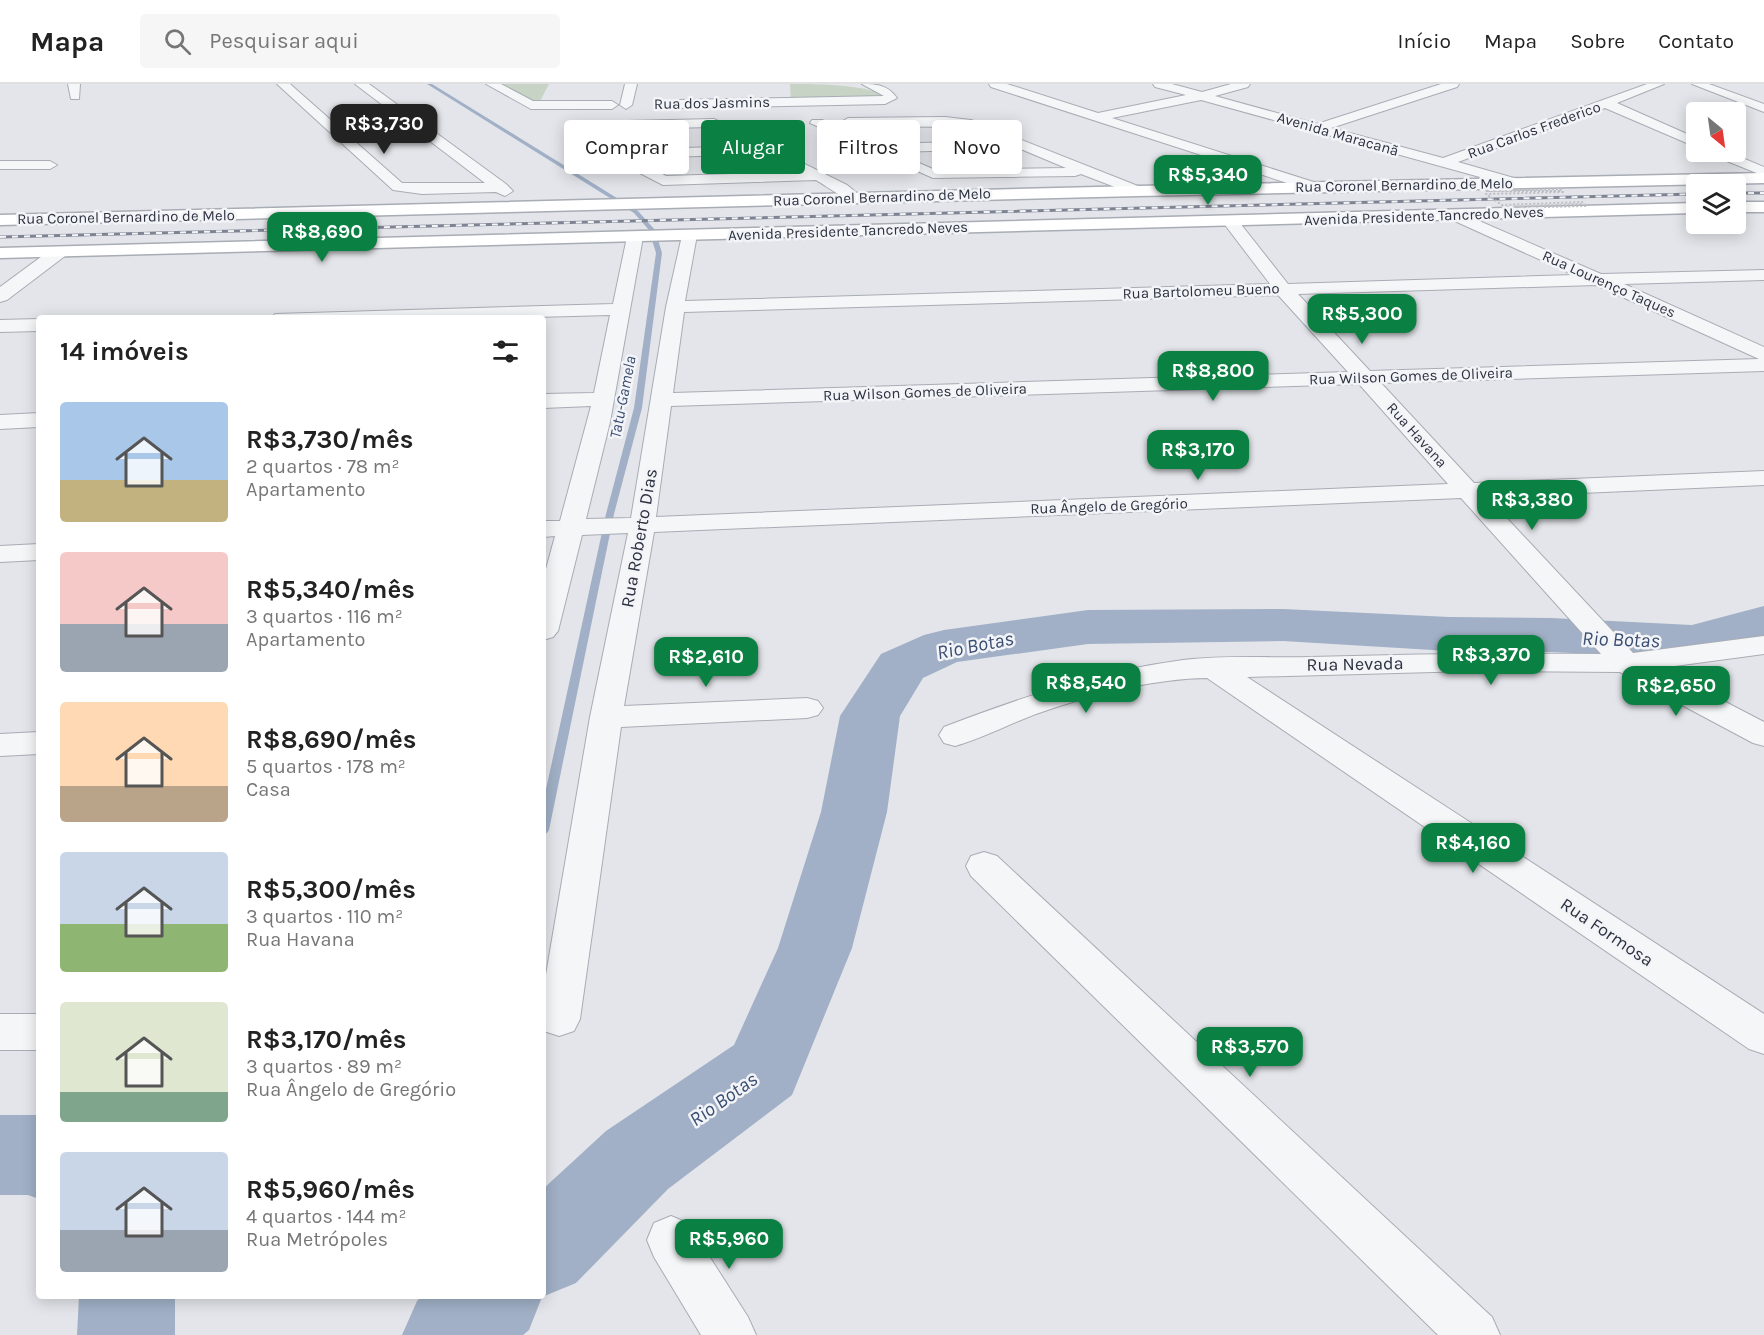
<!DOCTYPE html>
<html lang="pt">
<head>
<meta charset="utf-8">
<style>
	body { margin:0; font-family:Karla,sans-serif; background:#f6f6f6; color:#222; height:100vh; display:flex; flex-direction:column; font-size:22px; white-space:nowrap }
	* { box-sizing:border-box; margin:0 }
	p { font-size:20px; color:#767676 }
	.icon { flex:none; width:33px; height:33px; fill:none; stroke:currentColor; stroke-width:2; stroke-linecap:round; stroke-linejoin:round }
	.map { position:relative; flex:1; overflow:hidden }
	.side { position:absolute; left:36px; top:231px; width:510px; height:984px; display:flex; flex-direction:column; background:#fff; border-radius:6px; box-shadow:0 3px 15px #0003 }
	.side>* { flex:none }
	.top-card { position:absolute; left:564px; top:36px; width:570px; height:54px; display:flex; gap:12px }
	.needle { width:39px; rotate:151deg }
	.controls { position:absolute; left:1686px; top:18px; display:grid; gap:12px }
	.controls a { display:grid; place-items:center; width:60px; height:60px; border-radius:6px; background:#fff; box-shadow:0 3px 15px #0003; font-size:30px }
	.price { position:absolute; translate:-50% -51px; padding:0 14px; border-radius:12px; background:#0b8043; color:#fff; font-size:20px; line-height:39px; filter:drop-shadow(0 2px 3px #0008) }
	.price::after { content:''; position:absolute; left:50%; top:36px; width:18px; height:14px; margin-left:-9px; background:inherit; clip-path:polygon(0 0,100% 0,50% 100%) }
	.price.active { background:#222; color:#fff }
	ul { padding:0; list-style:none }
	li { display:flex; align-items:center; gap:18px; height:150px; padding:0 24px }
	li span { display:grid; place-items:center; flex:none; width:168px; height:120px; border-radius:6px; color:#555 }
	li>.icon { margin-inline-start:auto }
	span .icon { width:72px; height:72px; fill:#fffc; stroke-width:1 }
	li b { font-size:26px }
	h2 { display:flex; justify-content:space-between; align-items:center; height:72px; padding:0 24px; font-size:26px }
	.chip { padding:0 21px; border-radius:6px; background:#fff; box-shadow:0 3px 15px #0003; font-size:21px; line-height:54px }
	.chip.active { background:#0b8043; color:#fff }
	header { display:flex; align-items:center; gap:36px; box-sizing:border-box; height:84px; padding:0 30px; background:#fff; border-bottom:2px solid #e0e0e0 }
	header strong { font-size:28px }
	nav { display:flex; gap:33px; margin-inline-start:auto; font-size:21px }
	.search { width:420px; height:54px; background:#f6f6f6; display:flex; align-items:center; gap:15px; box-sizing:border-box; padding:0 21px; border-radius:6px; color:#767676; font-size:22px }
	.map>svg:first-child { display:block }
	.green { fill:#c7d3c5 }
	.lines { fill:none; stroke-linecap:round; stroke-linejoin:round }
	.stream { fill:#a1b0c6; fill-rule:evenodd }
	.river { fill:#a1b0c6; fill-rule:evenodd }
	.minor-casing { stroke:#a8acb4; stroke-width:2 }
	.secondary-casing { stroke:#a8acb4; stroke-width:3 }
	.minor { fill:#f5f6f8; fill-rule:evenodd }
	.secondary { fill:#fff; fill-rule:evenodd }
	.rail-casing { stroke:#7e8392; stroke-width:3 }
	.rail { stroke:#f2f4f7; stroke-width:2; stroke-dasharray:6; stroke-linecap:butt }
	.path-bridge { stroke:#bdbfc4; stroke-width:2; stroke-dasharray:2 2; stroke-linecap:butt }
	.labels { text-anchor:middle; stroke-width:5; stroke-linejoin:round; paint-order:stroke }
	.far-street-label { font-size:15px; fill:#2c3240; stroke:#f2f4f7 }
	.far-water-label { font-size:16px; font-style:italic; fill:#3a4d71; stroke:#f2f4f7 }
	.street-label { font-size:18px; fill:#2c3240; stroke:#f2f4f7 }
	.water-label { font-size:20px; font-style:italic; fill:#3a4d71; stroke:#f2f4f7 }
</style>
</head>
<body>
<header>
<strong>Mapa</strong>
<div class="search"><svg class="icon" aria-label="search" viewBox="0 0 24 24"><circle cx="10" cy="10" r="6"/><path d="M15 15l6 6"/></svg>Pesquisar aqui</div>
<nav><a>Início</a><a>Mapa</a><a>Sobre</a><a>Contato</a></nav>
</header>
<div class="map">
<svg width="1764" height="1251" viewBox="0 0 1764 1251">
	<rect width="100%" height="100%" fill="#e3e5ea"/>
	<!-- green -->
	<g class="green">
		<path d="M 493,0 L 549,0 L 538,21 Z"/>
		<path d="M 790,0 C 816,0 870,0 888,14 L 791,17 Z"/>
	</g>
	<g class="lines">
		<!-- stream -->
		<path class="stream" d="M 427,0 L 432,0 L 638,127 L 655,146 L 662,169 L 642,324 L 614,430 L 549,746 L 547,749 L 543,750 L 543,719 L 606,430 L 634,324 L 656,169 L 649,146 L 634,129 Z"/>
		<!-- river -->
		<g class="river">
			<path d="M 1764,522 L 1764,555 L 1694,575 L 1551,568 L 1449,567 L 1283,557 L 1088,560 L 957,578 L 923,594 L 900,632 L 887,728 L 852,864 L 792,1011 L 668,1105 L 576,1199 L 542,1213 L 529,1246 L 523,1251 L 402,1251 L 417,1217 L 422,1212 L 543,1212 L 543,1105 L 606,1047 L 734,961 L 778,864 L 821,728 L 840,632 L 881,570 L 924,551 L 944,546 L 1088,526 L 1283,525 L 1449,533 L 1551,534 L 1692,541 Z"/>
			<path d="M 0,1031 L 39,1031 L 39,1115 L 28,1111 L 0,1111 Z"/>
			<path d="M 79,1212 L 175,1212 L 175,1251 L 77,1251 Z"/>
		</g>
		<defs>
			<g id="minor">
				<path d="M 68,0 L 80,0 L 79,15 L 71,15 Z"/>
				<path d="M 277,0 L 290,0 L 402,99 L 485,99 L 355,0 L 369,0 L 506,100 L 513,107 L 505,112 L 496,108 L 422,110 L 393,106 Z"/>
				<path d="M 486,0 L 501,0 L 533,17 L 612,17 L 618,21 L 612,25 L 531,25 Z"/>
				<path d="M 625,0 L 637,0 L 632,21 L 626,25 L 620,21 Z"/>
				<path d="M 862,0 C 877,0 888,1 897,14 L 885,20 L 680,24 L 674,20 L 680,16 L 884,12 Z"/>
				<path d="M 989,0 L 1007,0 L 1098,29 L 1186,11 L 1155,3 L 1153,0 L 1172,0 L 1202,8 L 1231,0 L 1250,0 L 1248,3 L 1215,12 L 1317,40 L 1441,0 L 1459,0 L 1457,3 L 1331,44 L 1443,74 L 1647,0 L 1664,0 L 1617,19 L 1696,54 L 1696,63 L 1605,24 L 1458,78 L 1521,96 L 1523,99 L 1516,103 L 1201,16 L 1112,34 L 1320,100 L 1323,103 L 1315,108 L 991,3 Z"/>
				<path d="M 1692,0 L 1709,0 L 1764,20 L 1764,28 Z"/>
				<path d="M 945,33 L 971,36 L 1143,104 L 1146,107 L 1143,110 L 1133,110 L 1081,90 L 1075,92 L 933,94 L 810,39 L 812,36 L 822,36 L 877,60 L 999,57 L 964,43 L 848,42 L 841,38 L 848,34 ZM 1011,61 L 1066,84 L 935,86 L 894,68 L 1004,65 Z"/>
				<path d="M 714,35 L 847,101 L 863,114 L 860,117 C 849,120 827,102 816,96 L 663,101 L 609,73 L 566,45 L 569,40 L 583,38 ZM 712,43 L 749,62 L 619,66 L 584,46 ZM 765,70 L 800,88 L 666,92 L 633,74 Z"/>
				<path d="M 1710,68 L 1728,68 L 1764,83 L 1764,92 L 1712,71 Z"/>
				<path d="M 0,77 L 50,77 L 57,81 L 50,85 L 0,85 Z"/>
				<path d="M 1454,126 L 1601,190 L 1764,186 L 1764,196 L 1624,200 L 1764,263 L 1764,287 L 1381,299 L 1474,399 L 1764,387 L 1764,401 L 1487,413 L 1633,569 L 1764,552 L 1764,570 L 1660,584 L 1764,638 L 1764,662 L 1753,659 L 1620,588 L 1470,587 L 1247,593 L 1764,930 L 1764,970 L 1749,965 L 1207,594 C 1150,595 1090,611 1036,630 C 1009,640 983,654 955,662 L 944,659 L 939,651 L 944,643 C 1022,613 1100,587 1183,576 C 1224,571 1269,574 1310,573 C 1407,570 1504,569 1601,570 L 1461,414 L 654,448 L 624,622 L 807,614 L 818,617 L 823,624 L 818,631 L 807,634 L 621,643 L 580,935 L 574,947 L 559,952 L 544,947 L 543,908 L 590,633 L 628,449 L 582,451 L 558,547 L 553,553 L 543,556 L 543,496 L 555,452 L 543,453 L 543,437 L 560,437 L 591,322 L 543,324 L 543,310 L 594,309 L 610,231 L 497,234 L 272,234 L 275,230 L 613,220 L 627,153 L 629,149 L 641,149 L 643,153 L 610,338 L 586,435 L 631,434 L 666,223 L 683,147 L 695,147 L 697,151 L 685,217 L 1270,200 L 1222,137 L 1230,132 L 1236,134 L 1288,200 L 1574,191 L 1448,134 L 1446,131 L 1448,128 ZM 1596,201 L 1759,275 L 1370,287 L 1298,210 ZM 1278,211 L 1348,288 L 673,309 L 684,228 ZM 1359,300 L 1448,400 L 656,433 L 671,322 Z"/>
				<path d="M 59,163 L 65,164 L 68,168 L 65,172 L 7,216 L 0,218 L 0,203 L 53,164 Z"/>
				<path d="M 39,235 L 39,247 L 0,248 L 0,236 Z"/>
				<path d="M 39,329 L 39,343 L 0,345 L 0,331 Z"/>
				<path d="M 39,460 L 39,476 L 0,478 L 0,462 Z"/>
				<path d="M 39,648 L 39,670 L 0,672 L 0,650 Z"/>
				<path d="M 984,768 L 997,772 L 1492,1233 L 1500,1251 L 1438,1251 L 971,792 L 966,782 L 971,772 Z"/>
				<rect x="0" y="930" width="39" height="36"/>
				<path d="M 671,1132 L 688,1139 L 748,1233 L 756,1251 L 701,1251 L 654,1173 L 647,1156 L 654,1139 Z"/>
			</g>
			<g id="secondary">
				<path d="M 1764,89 L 1764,99 L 1138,112 L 0,141 L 0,131 L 1138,102 Z"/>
				<rect x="1736" y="118" width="28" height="10"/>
				<path d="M 1696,119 L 1696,129 L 0,174 L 0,164 Z"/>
			</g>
		</defs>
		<!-- minor casing -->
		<use href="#minor" class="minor-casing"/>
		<!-- secondary casing -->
		<use href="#secondary" class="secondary-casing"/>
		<!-- minor -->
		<use href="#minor" class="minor"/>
		<!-- secondary -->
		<use href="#secondary" class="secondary"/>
		<defs>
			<g id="rail">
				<path d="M 1736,109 L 1764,109"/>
				<path d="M 0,153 L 1696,110"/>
			</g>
		</defs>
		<!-- rail casing -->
		<use href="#rail" class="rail-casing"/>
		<!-- rail -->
		<use href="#rail" class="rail"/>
		<!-- path-bridge -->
		<path class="path-bridge" d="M 1560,107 L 1486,107 L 1560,105 L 1563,108 L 1486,110 L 1502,121 L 1582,118 L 1587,122 L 1507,124 L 1505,123 L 1583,120"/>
	</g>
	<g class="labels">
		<!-- far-street labels -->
		<g class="far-street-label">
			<text transform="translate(712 19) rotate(-1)" y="5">Rua dos Jasmins</text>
			<text transform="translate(1534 46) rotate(-20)" y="5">Rua Carlos Frederico</text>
			<text transform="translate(1338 50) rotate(16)" y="5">Avenida Maracanã</text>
			<text transform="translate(1404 101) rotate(-1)" y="5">Rua Coronel Bernardino de Melo</text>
			<text transform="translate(882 113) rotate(-2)" y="5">Rua Coronel Bernardino de Melo</text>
			<text transform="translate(1424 132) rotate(-2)" y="5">Avenida Presidente Tancredo Neves</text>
			<text transform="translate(126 133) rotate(-1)" y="5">Rua Coronel Bernardino de Melo</text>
			<text transform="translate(848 147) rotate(-2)" y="5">Avenida Presidente Tancredo Neves</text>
			<text transform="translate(1609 200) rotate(24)" y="5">Rua Lourenço Taques</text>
			<text transform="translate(1201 207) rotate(-2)" y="5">Rua Bartolomeu Bueno</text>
			<text transform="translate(1411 292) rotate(-2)" y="5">Rua Wilson Gomes de Oliveira</text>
			<text transform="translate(925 308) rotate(-2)" y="5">Rua Wilson Gomes de Oliveira</text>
			<text transform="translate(1417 351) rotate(48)" y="5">Rua Havana</text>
			<text transform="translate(1109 422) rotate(-2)" y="5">Rua Ângelo de Gregório</text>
		</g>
		<!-- far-water labels -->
		<g class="far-water-label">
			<text transform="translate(622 313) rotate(-79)" y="6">Tatu-Gamela</text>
		</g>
		<!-- street labels -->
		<g class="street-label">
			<text transform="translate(639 454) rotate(-80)" y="6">Rua Roberto Dias</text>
			<text transform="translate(1355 580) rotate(-1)" y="6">Rua Nevada</text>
			<text transform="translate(1607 848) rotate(34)" y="6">Rua Formosa</text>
		</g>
		<!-- water labels -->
		<g class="water-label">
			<text transform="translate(1621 555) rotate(2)" y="7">Rio Botas</text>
			<text transform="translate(975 561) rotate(-11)" y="7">Rio Botas</text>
			<text transform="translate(723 1015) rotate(-35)" y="7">Rio Botas</text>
		</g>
	</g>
</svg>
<div class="controls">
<a><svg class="needle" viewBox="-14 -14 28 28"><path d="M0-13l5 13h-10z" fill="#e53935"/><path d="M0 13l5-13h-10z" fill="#767676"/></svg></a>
<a><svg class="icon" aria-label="layers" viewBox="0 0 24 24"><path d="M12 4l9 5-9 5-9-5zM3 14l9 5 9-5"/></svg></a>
</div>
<b class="price active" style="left:384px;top:71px">R$3,730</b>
<b class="price" style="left:1208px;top:122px">R$5,340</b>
<b class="price" style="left:322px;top:179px">R$8,690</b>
<b class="price" style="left:1362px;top:261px">R$5,300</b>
<b class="price" style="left:1213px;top:318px">R$8,800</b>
<b class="price" style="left:1198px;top:397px">R$3,170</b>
<b class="price" style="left:1532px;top:447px">R$3,380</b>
<b class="price" style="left:1491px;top:602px">R$3,370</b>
<b class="price" style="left:706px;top:604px">R$2,610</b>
<b class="price" style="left:1086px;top:630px">R$8,540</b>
<b class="price" style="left:1676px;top:633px">R$2,650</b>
<b class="price" style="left:1473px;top:790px">R$4,160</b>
<b class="price" style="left:1250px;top:994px">R$3,570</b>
<b class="price" style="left:729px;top:1186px">R$5,960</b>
<div class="top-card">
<a class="chip">Comprar</a>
<a class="chip active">Alugar</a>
<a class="chip">Filtros</a>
<a class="chip">Novo</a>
</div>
<section class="side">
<h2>14 imóveis<svg class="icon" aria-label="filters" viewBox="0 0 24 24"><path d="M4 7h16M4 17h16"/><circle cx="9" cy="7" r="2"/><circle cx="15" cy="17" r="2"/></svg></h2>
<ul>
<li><span style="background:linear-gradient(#a9c7e8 65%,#c2b280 0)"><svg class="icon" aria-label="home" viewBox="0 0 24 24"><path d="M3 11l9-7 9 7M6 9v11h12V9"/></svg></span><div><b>R$3,730/mês</b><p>2 quartos · 78 m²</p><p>Apartamento</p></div></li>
<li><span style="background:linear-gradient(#f6c9c9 60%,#9aa5b1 0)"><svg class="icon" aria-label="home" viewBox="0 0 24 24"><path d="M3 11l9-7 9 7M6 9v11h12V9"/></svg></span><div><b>R$5,340/mês</b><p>3 quartos · 116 m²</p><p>Apartamento</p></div></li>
<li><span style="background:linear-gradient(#ffd9b3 70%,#b9a48a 0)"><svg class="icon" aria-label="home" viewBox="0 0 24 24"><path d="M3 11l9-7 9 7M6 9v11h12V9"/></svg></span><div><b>R$8,690/mês</b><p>5 quartos · 178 m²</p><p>Casa</p></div></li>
<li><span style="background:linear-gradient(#c9d6e8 60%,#8fb573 0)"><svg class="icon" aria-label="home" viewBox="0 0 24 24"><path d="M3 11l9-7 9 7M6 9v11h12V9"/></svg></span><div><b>R$5,300/mês</b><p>3 quartos · 110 m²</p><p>Rua Havana</p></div></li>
<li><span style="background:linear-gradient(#dfe7d0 75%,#7fa58c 0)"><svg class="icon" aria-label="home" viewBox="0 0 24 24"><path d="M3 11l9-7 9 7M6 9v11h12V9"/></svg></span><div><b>R$3,170/mês</b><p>3 quartos · 89 m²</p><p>Rua Ângelo de Gregório</p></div></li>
<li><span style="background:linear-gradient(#c9d6e8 65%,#9aa5b1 0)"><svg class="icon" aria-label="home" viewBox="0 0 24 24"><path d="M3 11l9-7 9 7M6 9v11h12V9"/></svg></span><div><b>R$5,960/mês</b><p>4 quartos · 144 m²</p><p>Rua Metrópoles</p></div></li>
</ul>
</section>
</div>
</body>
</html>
